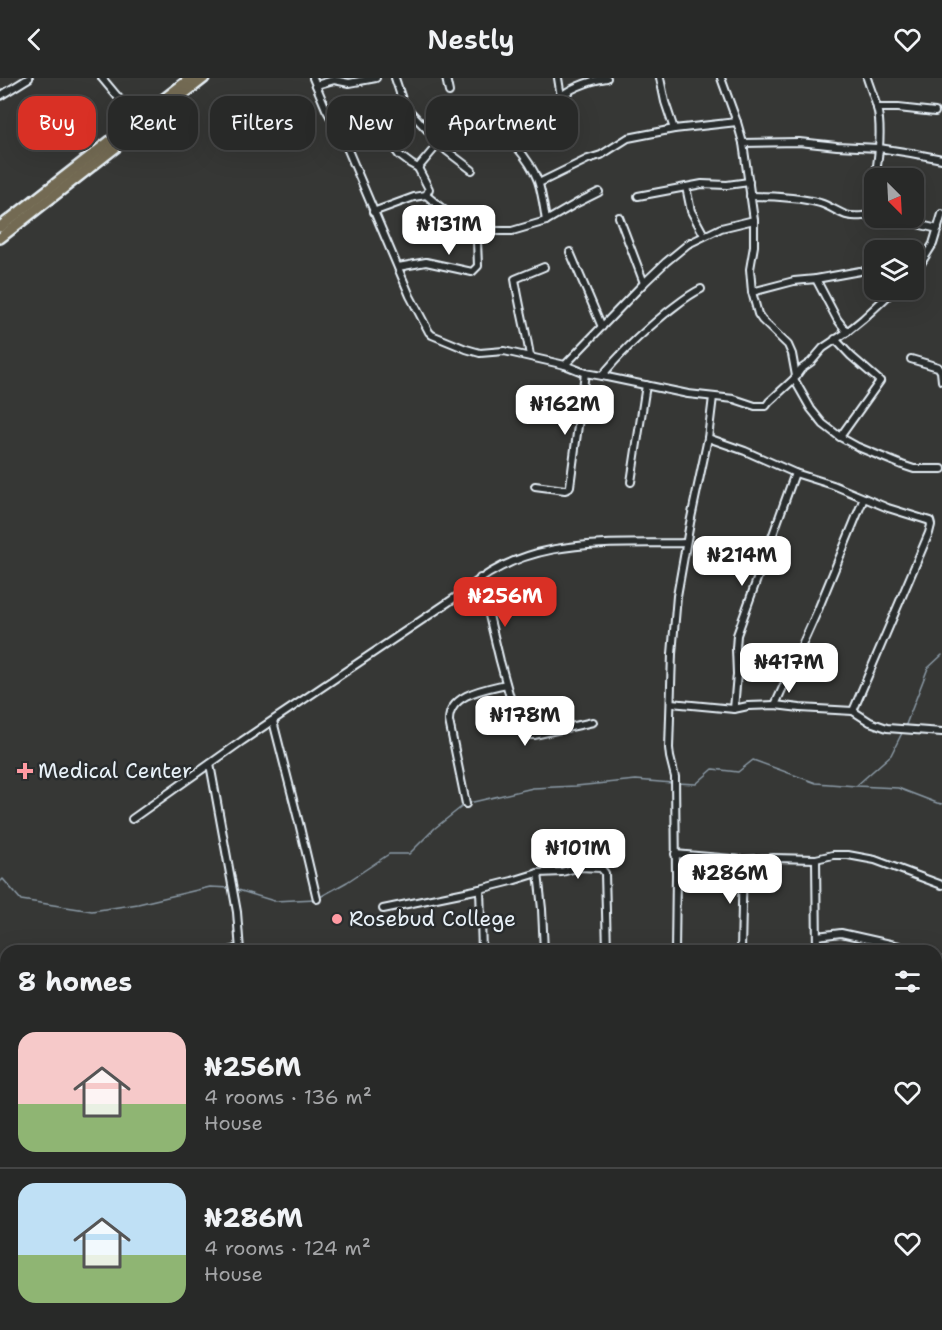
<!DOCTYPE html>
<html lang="en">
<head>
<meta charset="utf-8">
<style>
	body { margin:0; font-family:"Shantell Sans",sans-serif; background:#343534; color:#f1f3f6; height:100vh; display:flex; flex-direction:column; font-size:22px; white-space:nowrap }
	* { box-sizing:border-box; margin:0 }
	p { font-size:20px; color:#a5a6a8 }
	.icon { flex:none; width:33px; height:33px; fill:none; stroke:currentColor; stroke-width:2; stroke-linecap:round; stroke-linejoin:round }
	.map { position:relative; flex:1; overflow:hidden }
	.panel { position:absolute; left:0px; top:867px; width:942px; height:386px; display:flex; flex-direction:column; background:#282928; border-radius:18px 18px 0 0; box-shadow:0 6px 24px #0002,0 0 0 2px #444545 }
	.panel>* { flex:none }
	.hud { position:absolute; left:18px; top:18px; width:600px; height:54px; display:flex; gap:12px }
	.needle { width:39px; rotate:156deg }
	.tools { position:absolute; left:864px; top:90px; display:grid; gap:12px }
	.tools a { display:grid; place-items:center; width:60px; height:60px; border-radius:12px; background:#282928; box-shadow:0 6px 24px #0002,0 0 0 2px #444545; font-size:30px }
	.price { position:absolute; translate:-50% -51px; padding:0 14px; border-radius:12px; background:#fff; color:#222; font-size:20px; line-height:39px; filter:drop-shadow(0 2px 3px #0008) }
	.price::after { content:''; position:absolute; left:50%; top:36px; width:18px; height:14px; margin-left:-9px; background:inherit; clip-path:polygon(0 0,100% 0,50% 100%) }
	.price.active { background:#d93025; color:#fff }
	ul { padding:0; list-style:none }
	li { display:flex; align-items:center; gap:18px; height:150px; padding:0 18px }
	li+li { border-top:2px solid #444545 }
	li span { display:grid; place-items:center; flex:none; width:168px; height:120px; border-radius:18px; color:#555 }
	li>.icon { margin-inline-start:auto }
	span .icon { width:72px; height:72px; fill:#fffc; stroke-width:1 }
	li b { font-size:26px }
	h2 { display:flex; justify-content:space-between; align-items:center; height:72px; padding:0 18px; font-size:26px }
	.pill { padding:0 21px; border-radius:18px; background:#282928; box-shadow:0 6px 24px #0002,0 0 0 2px #444545; font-size:21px; line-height:54px }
	.pill.active { background:#d93025; color:#fff }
	header { display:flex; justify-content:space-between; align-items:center; height:78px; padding:0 18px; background:#282928; font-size:27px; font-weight:600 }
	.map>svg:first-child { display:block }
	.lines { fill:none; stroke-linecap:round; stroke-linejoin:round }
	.stream { stroke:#8b9aa6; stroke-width:1.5 }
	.minor-casing { stroke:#e8f1f8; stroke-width:10 }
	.tertiary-casing { stroke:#e8f1f8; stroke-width:12 }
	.primary-casing { stroke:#e8f1f8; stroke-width:14 }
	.minor { stroke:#2a2d2e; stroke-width:6 }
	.tertiary { stroke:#2a2d2e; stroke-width:8 }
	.primary { stroke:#736b52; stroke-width:9 }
	.poi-dot { fill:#ff9aa2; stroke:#2a2d2e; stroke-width:2 }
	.labels { text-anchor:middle; stroke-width:5; stroke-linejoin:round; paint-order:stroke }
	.poi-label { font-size:21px; fill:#e8f1f8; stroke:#2a2d2e; text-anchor:start }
</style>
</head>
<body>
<header><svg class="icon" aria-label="back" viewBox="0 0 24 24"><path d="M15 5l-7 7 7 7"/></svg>Nestly<svg class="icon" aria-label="heart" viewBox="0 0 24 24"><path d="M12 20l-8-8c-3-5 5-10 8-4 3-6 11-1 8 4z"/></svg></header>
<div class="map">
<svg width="942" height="1252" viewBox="0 0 942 1252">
	<rect width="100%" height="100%" fill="#363735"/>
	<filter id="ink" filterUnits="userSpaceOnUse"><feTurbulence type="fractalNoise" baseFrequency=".0167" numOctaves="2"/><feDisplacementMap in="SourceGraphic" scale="12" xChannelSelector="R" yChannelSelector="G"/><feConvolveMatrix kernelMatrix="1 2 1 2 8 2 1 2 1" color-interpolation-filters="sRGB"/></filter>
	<g filter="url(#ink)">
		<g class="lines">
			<!-- stream -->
			<g class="stream">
				<path d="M 905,649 L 928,590 L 942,577"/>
				<path d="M 677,705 L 696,706 L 713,691 L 738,694 L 753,682 L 816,705 L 856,708 L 898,710 L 937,725 L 942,726"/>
				<path d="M 856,708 L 891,677 L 903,653"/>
				<path d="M 469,725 L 533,710 L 576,708 L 636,702 L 672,705"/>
				<path d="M 0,804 L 3,801 L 21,822 L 92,833 L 138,826 L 210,809 L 231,810"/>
				<path d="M 235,811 L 274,823 L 316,821"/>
				<path d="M 320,819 L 347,804 L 389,776 L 409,776 L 435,750 L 464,727"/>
			</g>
			<defs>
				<g id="minor">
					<path d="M 102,0 L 137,42"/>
					<path d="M 313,0 L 326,31 L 345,65 L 410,218 L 429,254 L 432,257 L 466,271 L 480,275 L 504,273 L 565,287 L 585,295 L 602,298 L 688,316 L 734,321 L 755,328 L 766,328 L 769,324 L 794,301"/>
					<path d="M 395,0 L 404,27 L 447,73 L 472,92"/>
					<path d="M 446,0 L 449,14"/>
					<path d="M 558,0 L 561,19"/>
					<path d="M 660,0 L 665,24 L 674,51"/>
					<path d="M 721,0 L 737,44 L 743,65 L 754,142 L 754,168 L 750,191 L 752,214 L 758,236 L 762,242 L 788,267 L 792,276 L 796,298 L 794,301 L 811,331 L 823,346 L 840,359 L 858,369 L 902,387 L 914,391 L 942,391"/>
					<path d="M 867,0 C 871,13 878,27 879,41 C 882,73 873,105 871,137"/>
					<path d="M 316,7 L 334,2 L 349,5 L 376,0"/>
					<path d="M 0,18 L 29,0"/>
					<path d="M 877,30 L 898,30 L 935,34"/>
					<path d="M 565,45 C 561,40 555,34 556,27 C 559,12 593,2 607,0"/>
					<path d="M 375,52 L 389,61 L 390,65 L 399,77 L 411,86 L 418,90 L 439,65"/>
					<path d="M 345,65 L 363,58 L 375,52 L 378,44 L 404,27"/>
					<path d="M 743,65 L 799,64 L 837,68 L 879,70 L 911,75 L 942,81"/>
					<path d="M 516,68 C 539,95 541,108 546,143"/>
					<path d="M 418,90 L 429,111 L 426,117"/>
					<path d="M 539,105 L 588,81 L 601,77 L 628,60 L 674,51 L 737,44"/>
					<path d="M 686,109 L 691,133 L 704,157"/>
					<path d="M 638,118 L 702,106 L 727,107 L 749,104"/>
					<path d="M 750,118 C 773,118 798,119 820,125 C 830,128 837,134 846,137 C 855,140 865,137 874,137"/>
					<path d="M 373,134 L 414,119 L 426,117 L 455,141 L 475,147 L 483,152 L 497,153 L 512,153 L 546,143 L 577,125 L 599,114"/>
					<path d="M 619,139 L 644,205"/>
					<path d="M 891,140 L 938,151"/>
					<path d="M 570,174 L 602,249"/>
					<path d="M 398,189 L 426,184 L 472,194 L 478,188 L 477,163 L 483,152"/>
					<path d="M 914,193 L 920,187 L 933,166 L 942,136"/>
					<path d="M 816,201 L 860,193"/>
					<path d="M 752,214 L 794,203 L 816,201 L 837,241 L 847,254"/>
					<path d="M 835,261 L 851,278 L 880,303 L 840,359"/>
					<path d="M 530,278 C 526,252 519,227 515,201 L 544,189"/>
					<path d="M 911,281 L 938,289 L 941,293 L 942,303"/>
					<path d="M 565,287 L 644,205 L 666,184 L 688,166 L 721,150 L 754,142"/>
					<path d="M 602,298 C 621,274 642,255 666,235 C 678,226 688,217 701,211"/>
					<path d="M 796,298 L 801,291 L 811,284 L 823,270 L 847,254 L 863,241 L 894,212"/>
					<path d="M 708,360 L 745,373 L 795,395 L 833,407 L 888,430 L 930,443 L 931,447 L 929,455 L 853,633"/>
					<path d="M 631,404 L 646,307"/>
					<path d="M 535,408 L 565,412 L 568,411 L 570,408 L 585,295"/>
					<path d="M 480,500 L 500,583 L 519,652 L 526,657 L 534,657 L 593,644"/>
					<path d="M 671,625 L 734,631 L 748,628 L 775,627 L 800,630 L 853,633 L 870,644 L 887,650 L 942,654"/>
					<path d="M 775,627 L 817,534 L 864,420"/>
					<path d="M 734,631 L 737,596 L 736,570 L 737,557 L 795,395"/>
					<path d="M 273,643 L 299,745 L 317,821"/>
					<path d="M 210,686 L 237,834 L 240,873"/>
					<path d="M 466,726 L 449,643 C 449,616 485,611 506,606"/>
					<path d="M 132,741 L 242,663 L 465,513 C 529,457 608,467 686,465"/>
					<path d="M 675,776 L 743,782 L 773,780 L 816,781 L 833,777 L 848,777 L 875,782 L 942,807"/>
					<path d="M 816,781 L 817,873"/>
					<path d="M 538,795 L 542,831 L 544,873"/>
					<path d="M 383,831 L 480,811"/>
					<path d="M 817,858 L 841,855 L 899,868 L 913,873"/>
					<path d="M 607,869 L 641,873"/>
					<path d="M 229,873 L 240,870"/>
					<path d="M 482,873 L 480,811 L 512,803 L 538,795 L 562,794 L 580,789 L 601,790 L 605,795 L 607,873"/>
					<path d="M 675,873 L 676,797 L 675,699 L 670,679 L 669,670 L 672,576 L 677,518 L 690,445 L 708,360 L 713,319"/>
					<path d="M 741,873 L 743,782"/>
					<path d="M 936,881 L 942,884"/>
					<path d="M 936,958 L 942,958"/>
					<path d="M 936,1109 L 942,1108"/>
					<path d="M 0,1227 L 6,1231"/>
					<path d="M 27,1246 L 34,1252"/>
					<path d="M 473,1246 L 532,1252"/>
					<path d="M 39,1252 L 45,1246"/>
					<path d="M 210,1252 L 219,1246"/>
					<path d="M 728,1252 L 728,1246"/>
					<path d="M 869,1252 L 869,1246"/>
					<path d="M 937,1252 L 942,1223"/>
				</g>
				<g id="tertiary">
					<path d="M 936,1036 L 942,1037"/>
					<path d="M 0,1116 L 6,1122"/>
					<path d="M 147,1246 L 153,1252"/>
				</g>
				<g id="primary">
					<path d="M 0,149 L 191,0"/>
					<path d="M 0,160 L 204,0"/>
				</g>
			</defs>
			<!-- minor casing -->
			<use href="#minor" class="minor-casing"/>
			<!-- tertiary casing -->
			<use href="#tertiary" class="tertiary-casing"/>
			<!-- primary casing -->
			<use href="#primary" class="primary-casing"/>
			<!-- minor -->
			<use href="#minor" class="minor"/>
			<!-- tertiary -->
			<use href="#tertiary" class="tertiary"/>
			<!-- primary -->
			<use href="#primary" class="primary"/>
		</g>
	</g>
	<!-- markers -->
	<g class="poi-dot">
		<path d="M22 684h6v6h6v6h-6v6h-6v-6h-6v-6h6z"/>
		<circle cx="337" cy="841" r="6"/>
	</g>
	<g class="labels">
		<!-- poi labels -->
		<g class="poi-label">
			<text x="38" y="700">Medical Center</text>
			<text x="349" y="848">Rosebud College</text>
		</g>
	</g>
</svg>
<div class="tools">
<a><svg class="needle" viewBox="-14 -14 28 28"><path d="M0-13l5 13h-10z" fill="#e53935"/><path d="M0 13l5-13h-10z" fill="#a5a6a8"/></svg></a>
<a><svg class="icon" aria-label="layers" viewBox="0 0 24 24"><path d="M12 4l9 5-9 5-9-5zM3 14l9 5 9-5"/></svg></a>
</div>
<b class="price" style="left:449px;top:178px">₦131M</b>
<b class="price" style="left:565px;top:358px">₦162M</b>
<b class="price" style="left:742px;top:509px">₦214M</b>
<b class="price active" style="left:505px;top:550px">₦256M</b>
<b class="price" style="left:789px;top:616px">₦417M</b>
<b class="price" style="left:525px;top:669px">₦178M</b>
<b class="price" style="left:578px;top:802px">₦101M</b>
<b class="price" style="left:730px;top:827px">₦286M</b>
<div class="hud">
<a class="pill active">Buy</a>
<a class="pill">Rent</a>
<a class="pill">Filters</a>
<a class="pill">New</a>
<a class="pill">Apartment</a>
</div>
<section class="panel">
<h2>8 homes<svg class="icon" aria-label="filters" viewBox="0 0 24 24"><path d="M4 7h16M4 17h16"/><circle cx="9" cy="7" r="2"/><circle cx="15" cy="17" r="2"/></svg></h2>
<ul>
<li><span style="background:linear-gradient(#f6c9c9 60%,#8fb573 0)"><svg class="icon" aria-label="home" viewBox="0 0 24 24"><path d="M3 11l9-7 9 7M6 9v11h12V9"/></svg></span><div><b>₦256M</b><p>4 rooms · 136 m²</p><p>House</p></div><svg class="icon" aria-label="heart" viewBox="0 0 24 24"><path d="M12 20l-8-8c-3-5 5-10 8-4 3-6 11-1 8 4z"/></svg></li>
<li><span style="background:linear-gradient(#bfe0f5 60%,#8fb573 0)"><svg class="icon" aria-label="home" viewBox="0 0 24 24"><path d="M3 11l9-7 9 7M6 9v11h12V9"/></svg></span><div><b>₦286M</b><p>4 rooms · 124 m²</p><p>House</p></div><svg class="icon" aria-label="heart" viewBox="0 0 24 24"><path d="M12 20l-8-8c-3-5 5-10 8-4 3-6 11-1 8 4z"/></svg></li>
</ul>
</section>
</div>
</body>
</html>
